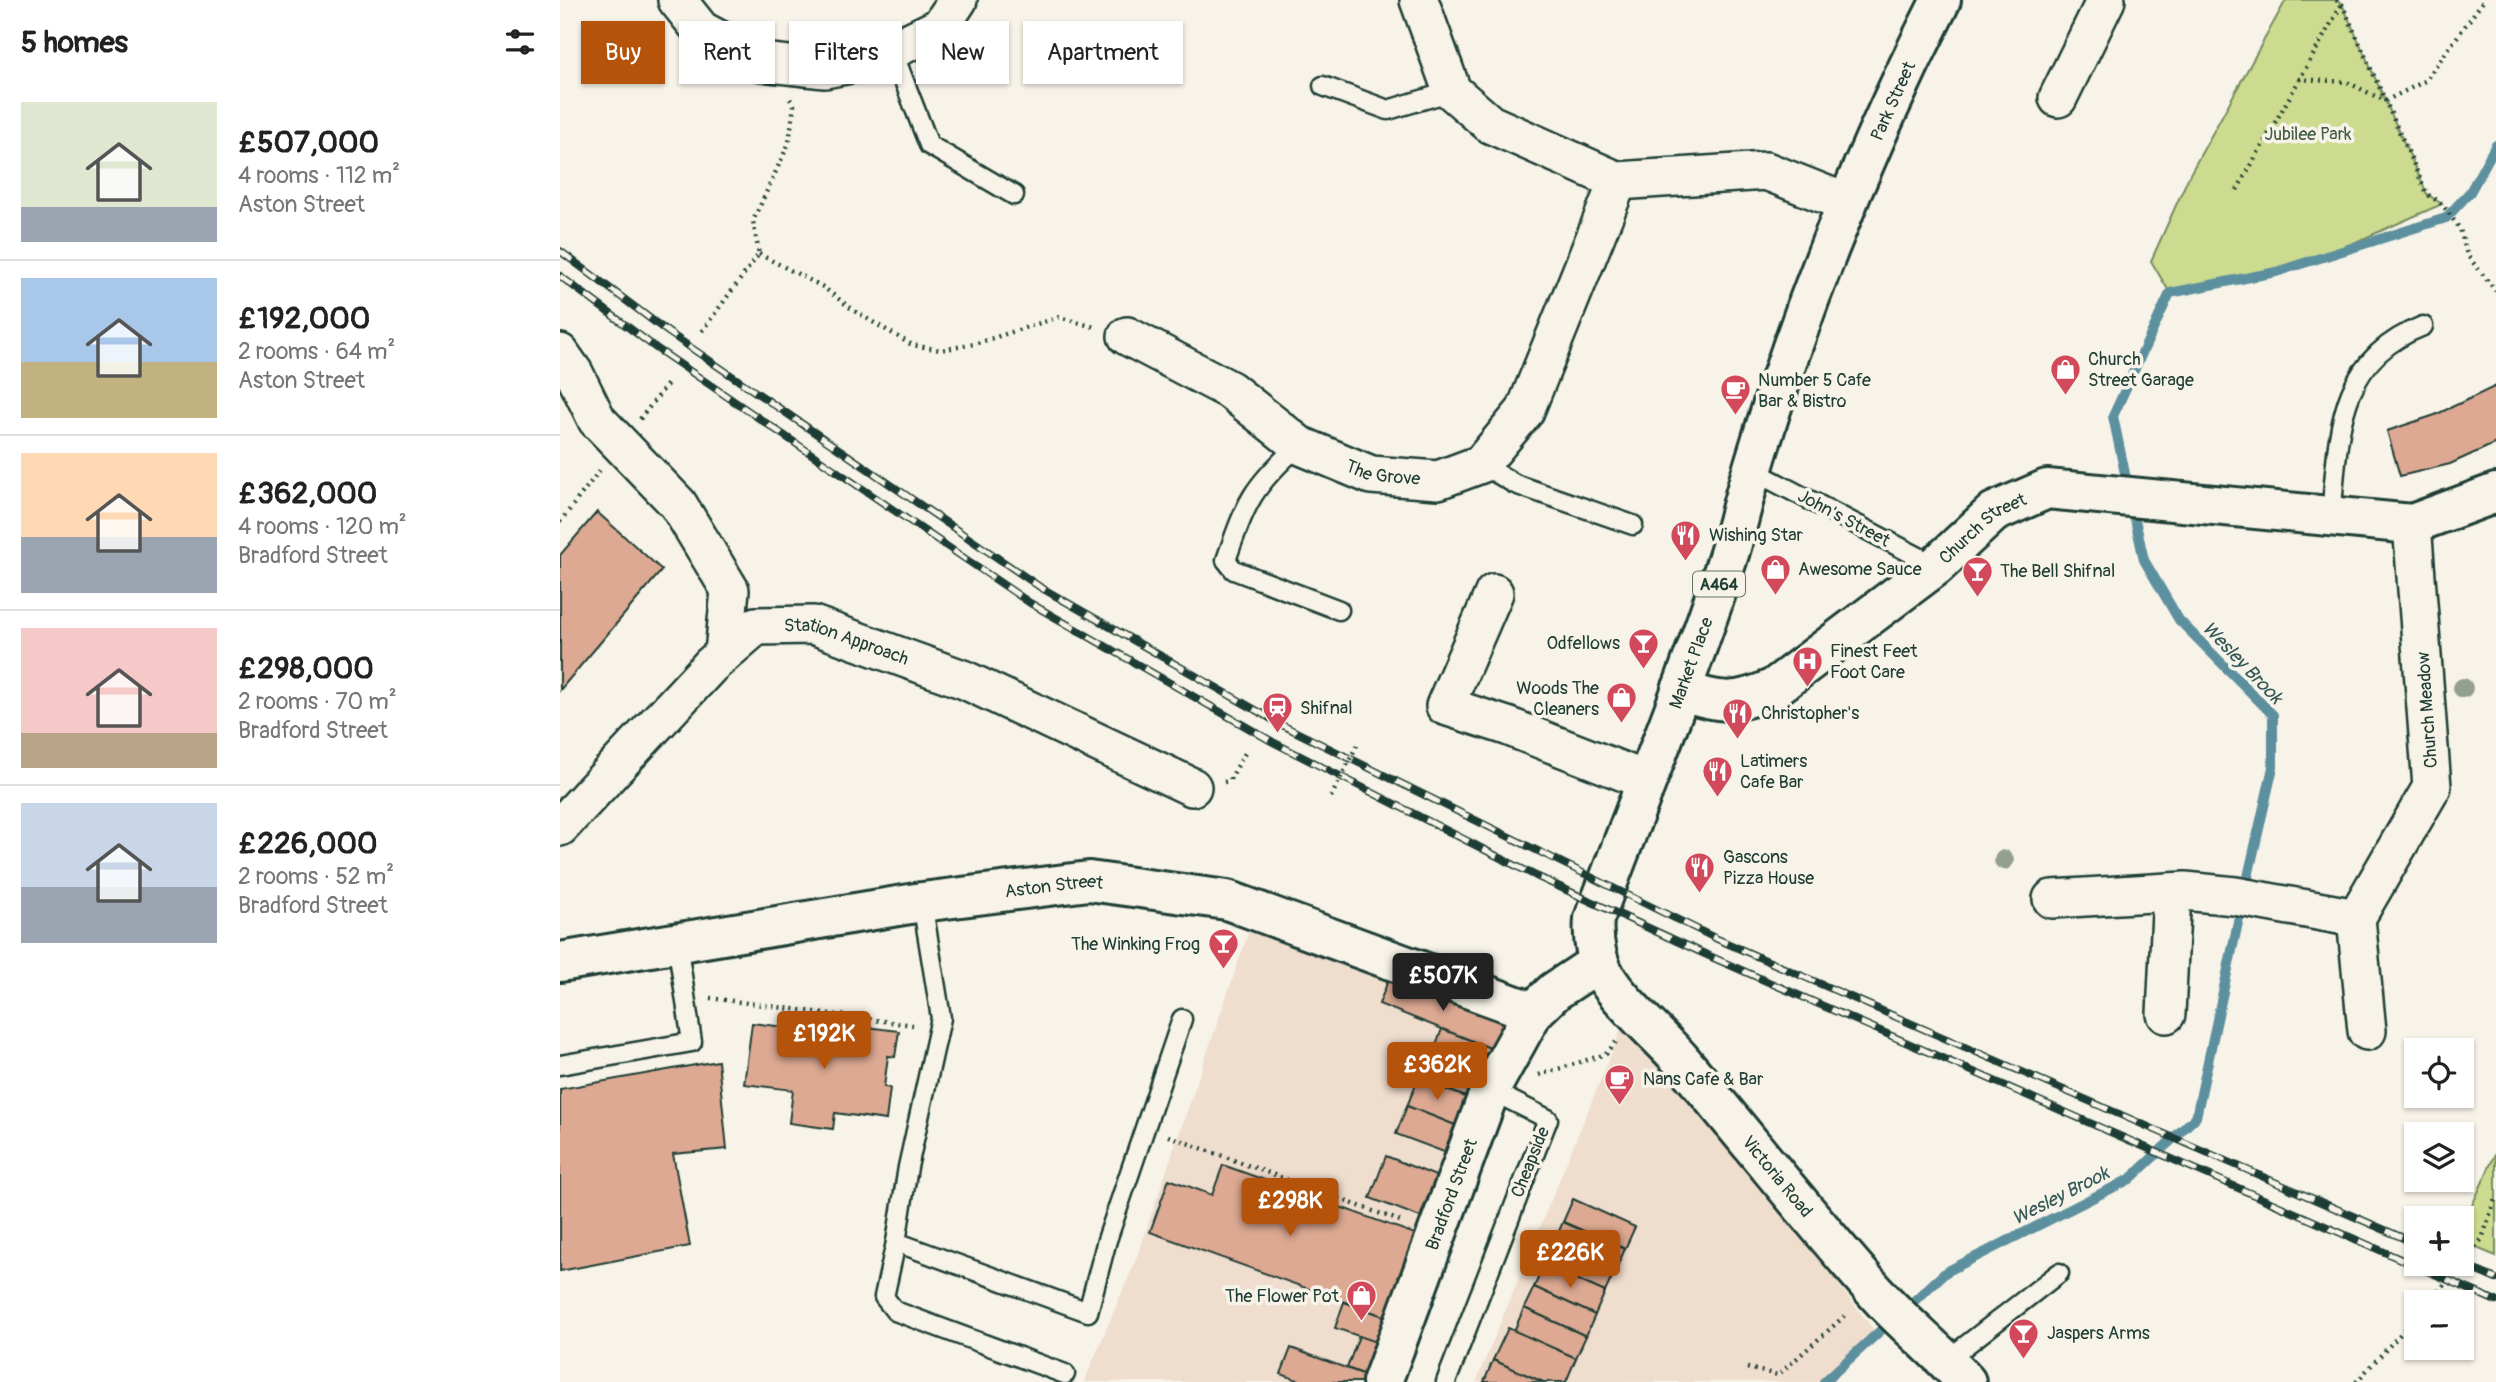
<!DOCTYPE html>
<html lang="en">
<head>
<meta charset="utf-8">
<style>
	body { margin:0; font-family:Pangolin,sans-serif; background:#f2f2f2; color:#222; height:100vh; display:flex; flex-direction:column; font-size:26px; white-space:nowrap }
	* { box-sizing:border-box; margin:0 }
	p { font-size:23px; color:#767676 }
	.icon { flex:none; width:38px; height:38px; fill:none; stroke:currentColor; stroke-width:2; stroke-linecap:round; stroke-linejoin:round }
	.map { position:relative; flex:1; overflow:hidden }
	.details { display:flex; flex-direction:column; background:#fff; width:560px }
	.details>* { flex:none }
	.guide { position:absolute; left:21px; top:21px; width:665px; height:63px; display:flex; gap:14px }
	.tools { position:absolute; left:1844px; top:1038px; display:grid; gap:14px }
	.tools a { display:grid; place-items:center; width:70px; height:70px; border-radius:0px; background:#fff; box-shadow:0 2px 5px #0004; font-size:35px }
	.price { position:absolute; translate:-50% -60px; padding:0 16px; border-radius:7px; background:#b45309; color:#fff; font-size:23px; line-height:46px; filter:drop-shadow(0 2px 4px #0008) }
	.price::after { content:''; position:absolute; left:50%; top:42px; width:21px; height:16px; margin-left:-10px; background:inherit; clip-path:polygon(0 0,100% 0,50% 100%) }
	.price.current { background:#222; color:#fff }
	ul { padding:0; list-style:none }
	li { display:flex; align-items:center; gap:21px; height:175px; padding:0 21px }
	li+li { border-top:2px solid #e0e0e0 }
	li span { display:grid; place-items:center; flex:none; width:196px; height:140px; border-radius:0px; color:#555 }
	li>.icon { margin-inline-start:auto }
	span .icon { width:84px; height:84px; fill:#fffc; stroke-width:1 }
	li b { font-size:30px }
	h2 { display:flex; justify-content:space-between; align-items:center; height:84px; padding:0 21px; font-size:30px }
	.tag { padding:0 24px; border-radius:0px; background:#fff; box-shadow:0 2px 5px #0004; font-size:24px; line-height:63px }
	.tag.current { background:#b45309; color:#fff }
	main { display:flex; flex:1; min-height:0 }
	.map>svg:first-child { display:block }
	.built { fill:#efddce }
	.green { fill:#ccdb8f; stroke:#768c62; stroke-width:2 }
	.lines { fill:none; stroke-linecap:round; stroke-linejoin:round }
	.stream { stroke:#5d909f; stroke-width:10 }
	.building { fill:#dda992; stroke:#1f3d34; stroke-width:2 }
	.service-casing { stroke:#1f3d34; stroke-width:23 }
	.minor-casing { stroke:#1f3d34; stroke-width:42 }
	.tertiary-casing { stroke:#1f3d34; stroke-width:44 }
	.primary-casing { stroke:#1f3d34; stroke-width:44 }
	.path { stroke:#1f3d34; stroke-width:4.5; stroke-dasharray:2 5; stroke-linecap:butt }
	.service { stroke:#f7f3e8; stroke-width:18 }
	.minor { stroke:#f7f3e8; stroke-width:37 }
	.tertiary { stroke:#f7f3e8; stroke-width:38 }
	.primary { stroke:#f7f3e8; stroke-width:38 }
	.rail-casing { stroke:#1f3d34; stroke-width:8 }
	.rail { stroke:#f7f3e8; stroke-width:5; stroke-dasharray:16; stroke-linecap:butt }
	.path-bridge { stroke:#1f3d34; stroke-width:4.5; stroke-dasharray:2 5; stroke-linecap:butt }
	.tree { fill:#93a08f }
	.labels { text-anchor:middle; stroke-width:7; stroke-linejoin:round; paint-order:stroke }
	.shield { fill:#f7f3e8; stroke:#60746a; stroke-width:2 }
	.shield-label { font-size:16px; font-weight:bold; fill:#1f3d34 }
	.street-label { font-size:18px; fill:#1f3d34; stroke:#f7f3e8 }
	.park-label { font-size:18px; fill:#425d46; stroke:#f7f3e8 }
	.poi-label { font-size:18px; fill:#1f3d34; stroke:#f7f3e8; text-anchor:start }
	.water-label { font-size:19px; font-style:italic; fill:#345958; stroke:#f7f3e8 }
</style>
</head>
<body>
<main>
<section class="details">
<h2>5 homes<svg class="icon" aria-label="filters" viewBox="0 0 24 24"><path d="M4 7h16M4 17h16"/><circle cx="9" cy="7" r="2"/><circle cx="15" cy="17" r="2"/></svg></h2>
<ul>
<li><span style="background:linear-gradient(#dfe7d0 75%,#9aa5b1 0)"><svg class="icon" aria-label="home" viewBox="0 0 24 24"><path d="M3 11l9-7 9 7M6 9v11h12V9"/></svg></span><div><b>£507,000</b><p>4 rooms · 112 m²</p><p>Aston Street</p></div></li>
<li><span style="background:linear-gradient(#a9c7e8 60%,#c2b280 0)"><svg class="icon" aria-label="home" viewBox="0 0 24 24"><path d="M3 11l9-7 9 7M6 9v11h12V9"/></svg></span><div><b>£192,000</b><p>2 rooms · 64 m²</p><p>Aston Street</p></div></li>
<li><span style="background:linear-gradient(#ffd9b3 60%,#9aa5b1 0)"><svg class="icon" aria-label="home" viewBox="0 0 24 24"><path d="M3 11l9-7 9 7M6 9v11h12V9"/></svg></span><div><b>£362,000</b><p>4 rooms · 120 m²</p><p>Bradford Street</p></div></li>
<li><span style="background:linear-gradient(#f6c9c9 75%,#b9a48a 0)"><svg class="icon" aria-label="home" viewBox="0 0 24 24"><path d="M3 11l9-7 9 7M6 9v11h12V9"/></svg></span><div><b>£298,000</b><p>2 rooms · 70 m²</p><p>Bradford Street</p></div></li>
<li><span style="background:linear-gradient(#c9d6e8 60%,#9aa5b1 0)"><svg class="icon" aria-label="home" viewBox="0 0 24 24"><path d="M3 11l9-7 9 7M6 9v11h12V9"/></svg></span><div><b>£226,000</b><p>2 rooms · 52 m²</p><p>Bradford Street</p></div></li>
</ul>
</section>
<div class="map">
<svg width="1936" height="1382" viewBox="0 0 1936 1382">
	<rect width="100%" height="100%" fill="#f7f3e8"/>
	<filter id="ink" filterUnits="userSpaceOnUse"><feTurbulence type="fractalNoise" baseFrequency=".0143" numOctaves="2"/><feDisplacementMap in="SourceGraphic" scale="14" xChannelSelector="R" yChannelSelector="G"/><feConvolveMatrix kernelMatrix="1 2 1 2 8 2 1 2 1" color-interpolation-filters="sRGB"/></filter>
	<g filter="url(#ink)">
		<!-- built -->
		<g class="built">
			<path d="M 691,925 L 949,1015 L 810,1382 L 524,1382 L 575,1262 Z"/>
			<path d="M 1062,1028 L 1087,1036 L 1317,1334 L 1264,1382 L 916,1382 Z"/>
		</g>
		<!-- green -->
		<g class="green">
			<path d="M 1726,0 L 1776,0 L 1782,4 L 1867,194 L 1882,204 L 1755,260 L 1610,293 L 1591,261 L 1630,174 Z"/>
			<path d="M 1936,1152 L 1936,1256 L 1902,1242 L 1902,1228 Z"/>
		</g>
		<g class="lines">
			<!-- stream -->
			<g class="stream">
				<path d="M 1568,488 L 1553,416 L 1610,293 L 1716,272 L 1886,218 L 1910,192 L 1936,145"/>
				<path d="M 1572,506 L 1584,560 L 1619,620 L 1713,715 L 1713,767 L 1685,890"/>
				<path d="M 1343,1311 L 1386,1272 L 1570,1179 L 1636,1117 L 1682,904"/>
				<path d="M 1264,1382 L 1331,1321"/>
			</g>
		</g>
		<!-- building -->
		<g class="building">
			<path d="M 1936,386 L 1936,443 L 1890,464 L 1840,476 L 1827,431 L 1875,415 Z"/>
			<path d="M 37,512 L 102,570 L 0,690 L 0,555 Z"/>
			<path d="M 830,976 L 946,1021 L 935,1050 L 819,1004 Z"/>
			<path d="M 192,1023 L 289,1035 L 291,1025 L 339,1031 L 335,1057 L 328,1056 L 324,1087 L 330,1088 L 326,1120 L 275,1113 L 273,1129 L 229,1123 L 233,1090 L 184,1084 Z"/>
			<path d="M 882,1029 L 935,1050 L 925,1073 L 873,1053 Z"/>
			<path d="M 869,1051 L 916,1070 L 906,1097 L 858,1079 Z"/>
			<path d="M 158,1061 L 167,1149 L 113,1154 L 130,1246 L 0,1271 L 0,1089 Z"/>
			<path d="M 858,1079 L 906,1097 L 895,1125 L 847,1106 Z"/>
			<path d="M 847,1106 L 895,1125 L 884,1152 L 836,1134 Z"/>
			<path d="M 826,1156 L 876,1176 L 860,1217 L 810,1198 Z"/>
			<path d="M 663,1165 L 858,1235 L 829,1318 L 590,1232 L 609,1179 L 652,1195 Z"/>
			<path d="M 1013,1199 L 1075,1227 L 1065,1249 L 1003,1222 Z"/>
			<path d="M 1003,1222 L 1065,1249 L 1055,1271 L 993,1244 Z"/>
			<path d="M 993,1244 L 1055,1271 L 1045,1292 L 984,1265 Z"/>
			<path d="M 984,1265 L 1045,1292 L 1035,1315 L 974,1287 Z"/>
			<path d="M 974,1287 L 1035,1315 L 1026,1336 L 964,1308 Z"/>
			<path d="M 784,1302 L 829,1318 L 819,1343 L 775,1328 Z"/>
			<path d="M 964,1308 L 1026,1336 L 1016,1358 L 954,1331 Z"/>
			<path d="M 948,1328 L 1016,1358 L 1006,1382 L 983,1382 L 933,1360 Z"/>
			<path d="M 799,1336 L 819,1343 L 808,1376 L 787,1368 Z"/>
			<path d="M 731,1348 L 808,1376 L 811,1382 L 743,1382 L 721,1374 Z"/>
			<path d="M 933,1360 L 983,1382 L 924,1382 Z"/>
		</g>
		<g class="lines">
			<defs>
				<g id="service">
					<path d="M 332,50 L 369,145 L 454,195"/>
					<path d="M 763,86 L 828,110 L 892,91"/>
					<path d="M 739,445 C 691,488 687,501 666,560 L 674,570 L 779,610"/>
					<path d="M 921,464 L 955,484 L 1073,525"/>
					<path d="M 1192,470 L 1376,566"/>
					<path d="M 1771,517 C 1779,436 1775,360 1863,326"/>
					<path d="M 362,902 L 381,1018 L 348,1167 L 336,1242 L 528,1312 L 547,1240 L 622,1019"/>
					<path d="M 0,1065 L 132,1042 L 117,942"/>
					<path d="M 336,1242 L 324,1297 L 335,1311 L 505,1374"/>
					<path d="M 1387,1360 L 1499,1273"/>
					<path d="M 886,1382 L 988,1119 L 930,1090"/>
				</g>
				<g id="minor">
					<path d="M 117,0 L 141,30 L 201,62 L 265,69 L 301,62 L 332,50 L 380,27 L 398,0"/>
					<path d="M 859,0 L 892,91 L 930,124 L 1058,181 L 1206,171 L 1287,203"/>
					<path d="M 1498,98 L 1546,0"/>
					<path id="s1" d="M 567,336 L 670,390 L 739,445 L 811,475 L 878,480 L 921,464 L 965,411 L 1058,181"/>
					<path d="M 0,353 L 14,373 L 37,420 L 118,504 L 170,590 L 164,653"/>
					<path d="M 934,593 L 885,706 L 947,726 L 1087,781"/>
					<path id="s2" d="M 0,827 L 151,665 L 196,626 L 253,625 L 405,680 L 632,787"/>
					<path d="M 1492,899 L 1625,891 L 1675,896 L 1796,918 L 1872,787 L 1852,524"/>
					<path d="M 1796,918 L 1807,1031"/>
					<path d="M 1606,1014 L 1612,892"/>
				</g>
				<g id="tertiary">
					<path id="s3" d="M 1121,690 C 1160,704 1176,705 1214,688 L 1376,566 L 1434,512 L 1487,489 L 1852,524 L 1936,493"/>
					<path id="s4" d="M 0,962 L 362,902 L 529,881 L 667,900 L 973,1012"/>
					<path id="s5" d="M 822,1382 L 930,1090 L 973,1012 L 995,991 L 1039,962"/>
				</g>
				<g id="primary">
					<path id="s6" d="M 1381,0 C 1305,150 1240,309 1192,471 C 1183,499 1177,529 1168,557 C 1128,680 1079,799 1034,919 C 1032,941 1037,967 1051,985 C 1069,1010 1099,1035 1120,1059 C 1187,1138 1250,1219 1319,1296 C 1347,1327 1379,1351 1406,1382"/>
				</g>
			</defs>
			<!-- service casing -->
			<use href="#service" class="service-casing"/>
			<!-- minor casing -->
			<use href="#minor" class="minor-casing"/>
			<!-- tertiary casing -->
			<use href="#tertiary" class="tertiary-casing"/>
			<!-- primary casing -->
			<use href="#primary" class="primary-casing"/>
			<!-- path -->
			<g class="path">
				<path d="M 1776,0 L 1782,4 L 1867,194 L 1882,204 L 1900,229 L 1907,255 L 1936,291"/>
				<path d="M 1739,79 L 1787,82 L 1825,101 L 1865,81 L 1924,0"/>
				<path d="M 1677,190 L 1782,4"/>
				<path d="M 199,254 L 263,287 L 296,312 L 352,345 L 381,350 L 414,344 L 499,317 L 534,327"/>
				<path d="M 142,331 L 199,254 L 193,221 L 229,143 L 234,105 L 230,99"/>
				<path d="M 80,419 L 110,381"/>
				<path d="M 0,522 L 40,470"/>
				<path d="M 664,782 L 669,781 L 685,753"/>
				<path d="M 150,998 L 353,1025"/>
				<path d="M 979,1075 L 1046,1054 L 1056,1042"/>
				<path d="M 608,1136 L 843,1222"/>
				<path d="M 1902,1263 L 1922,1239 L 1936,1196"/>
				<path d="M 1869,1302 L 1902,1264"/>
				<path d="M 1187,1368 L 1218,1375 L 1288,1313"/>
				<path d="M 1796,1382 L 1857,1316"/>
			</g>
			<!-- service -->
			<use href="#service" class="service"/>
			<!-- minor -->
			<use href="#minor" class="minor"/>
			<!-- tertiary -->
			<use href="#tertiary" class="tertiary"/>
			<!-- primary -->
			<use href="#primary" class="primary"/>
			<defs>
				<g id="rail">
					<path d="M 0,251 L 108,332 L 480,587 L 722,725 L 1155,938 L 1857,1244"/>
					<path d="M 0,276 L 96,348 L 470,603 L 713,742 L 976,876 L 1147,955 L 1936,1301"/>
					<path d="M 1901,1264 L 1936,1279"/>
				</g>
			</defs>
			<!-- rail casing -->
			<use href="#rail" class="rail-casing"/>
			<!-- rail -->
			<use href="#rail" class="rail"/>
			<!-- path-bridge -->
			<path class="path-bridge" d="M 771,797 L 798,743"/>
		</g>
		<!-- trees -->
		<g class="tree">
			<circle cx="1903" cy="688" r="10"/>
			<circle cx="1444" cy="860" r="10"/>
		</g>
	</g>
	<!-- icons -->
	<defs>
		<symbol id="shop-pin" viewBox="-11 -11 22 30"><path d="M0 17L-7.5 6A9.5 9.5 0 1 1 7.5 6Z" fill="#d1495b" stroke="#f7f3e8"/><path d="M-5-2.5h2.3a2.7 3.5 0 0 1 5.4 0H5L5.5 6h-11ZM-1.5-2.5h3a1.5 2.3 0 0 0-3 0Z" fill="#fff"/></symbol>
		<symbol id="cafe-pin" viewBox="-11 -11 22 30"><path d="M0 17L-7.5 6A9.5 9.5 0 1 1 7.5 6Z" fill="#d1495b" stroke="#f7f3e8"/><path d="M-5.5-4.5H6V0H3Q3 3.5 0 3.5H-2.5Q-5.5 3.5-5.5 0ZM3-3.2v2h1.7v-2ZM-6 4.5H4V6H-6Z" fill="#fff"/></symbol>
		<symbol id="restaurant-pin" viewBox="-11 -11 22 30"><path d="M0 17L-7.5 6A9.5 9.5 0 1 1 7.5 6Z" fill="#d1495b" stroke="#f7f3e8"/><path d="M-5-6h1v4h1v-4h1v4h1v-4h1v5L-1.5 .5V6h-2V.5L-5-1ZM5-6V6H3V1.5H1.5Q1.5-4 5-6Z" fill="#fff"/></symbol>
		<symbol id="bar-pin" viewBox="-11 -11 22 30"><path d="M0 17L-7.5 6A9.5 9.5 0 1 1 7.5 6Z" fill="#d1495b" stroke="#f7f3e8"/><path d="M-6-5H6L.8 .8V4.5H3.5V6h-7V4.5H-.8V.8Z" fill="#fff"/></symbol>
		<symbol id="hospital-pin" viewBox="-11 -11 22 30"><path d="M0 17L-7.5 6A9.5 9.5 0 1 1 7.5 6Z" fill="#d1495b" stroke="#f7f3e8"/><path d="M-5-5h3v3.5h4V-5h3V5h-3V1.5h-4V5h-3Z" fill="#fff"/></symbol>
		<symbol id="station-pin" viewBox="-11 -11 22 30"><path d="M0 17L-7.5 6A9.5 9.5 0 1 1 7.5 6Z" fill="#d1495b" stroke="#f7f3e8"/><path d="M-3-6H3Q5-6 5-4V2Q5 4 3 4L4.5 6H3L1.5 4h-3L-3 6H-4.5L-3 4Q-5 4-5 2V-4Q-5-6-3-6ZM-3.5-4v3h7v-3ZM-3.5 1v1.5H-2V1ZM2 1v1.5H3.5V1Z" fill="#fff"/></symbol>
	</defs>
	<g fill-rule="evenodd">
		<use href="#shop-pin" x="1488" y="352" width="35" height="47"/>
		<use href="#cafe-pin" x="1158" y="372" width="35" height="47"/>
		<use href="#restaurant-pin" x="1108" y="518" width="35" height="47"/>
		<use href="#shop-pin" x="1198" y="552" width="35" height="47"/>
		<use href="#bar-pin" x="1400" y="554" width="35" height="47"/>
		<use href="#bar-pin" x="1066" y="626" width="35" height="47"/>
		<use href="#hospital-pin" x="1230" y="644" width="35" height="47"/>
		<use href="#shop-pin" x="1044" y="680" width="35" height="47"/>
		<use href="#station-pin" x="700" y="690" width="35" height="47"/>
		<use href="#restaurant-pin" x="1160" y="696" width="35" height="47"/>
		<use href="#restaurant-pin" x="1140" y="754" width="35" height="47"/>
		<use href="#restaurant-pin" x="1122" y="850" width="35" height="47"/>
		<use href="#bar-pin" x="646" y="926" width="35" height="47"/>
		<use href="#cafe-pin" x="1042" y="1062" width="35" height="47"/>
		<use href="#shop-pin" x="784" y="1278" width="35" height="47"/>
		<use href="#bar-pin" x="1446" y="1316" width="35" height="47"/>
	</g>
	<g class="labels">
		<!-- shield labels -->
		<rect class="shield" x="1133" y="571.5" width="52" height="25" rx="5"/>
		<g class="shield-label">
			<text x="1159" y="590">A464</text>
		</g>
		<!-- street labels -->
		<g class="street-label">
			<text transform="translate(1333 101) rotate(-66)" y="6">Park Street</text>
			<text dy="6" stroke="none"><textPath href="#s1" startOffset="294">The Grove</textPath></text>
			<text transform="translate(1284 518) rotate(28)" y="6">John's Street</text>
			<text dy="6" stroke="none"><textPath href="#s3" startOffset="360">Church Street</textPath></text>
			<text dy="6" stroke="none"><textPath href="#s2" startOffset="374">Station Approach</textPath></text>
			<text transform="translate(1131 663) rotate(-70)" y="6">Market Place</text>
			<text transform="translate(1867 710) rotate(-94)" y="6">Church Meadow</text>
			<text dy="6" stroke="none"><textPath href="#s4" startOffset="500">Aston Street</textPath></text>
			<text transform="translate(970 1162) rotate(-68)" y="6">Cheapside</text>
			<text dy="6" stroke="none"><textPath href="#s6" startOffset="1307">Victoria Road</textPath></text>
			<text dy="6" stroke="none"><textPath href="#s5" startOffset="200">Bradford Street</textPath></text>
		</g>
		<!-- park labels -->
		<g class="park-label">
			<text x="1748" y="140">Jubilee Park</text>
		</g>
		<!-- poi labels -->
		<g class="poi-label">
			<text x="1528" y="365">Church<tspan x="1528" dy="21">Street Garage</tspan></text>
			<text x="1198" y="386">Number 5 Cafe<tspan x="1198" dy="21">Bar &amp; Bistro</tspan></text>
			<text x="1149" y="541">Wishing Star</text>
			<text x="1238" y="575">Awesome Sauce</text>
			<text x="1440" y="577">The Bell Shifnal</text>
			<text x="1060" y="649" text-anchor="end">Odfellows</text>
			<text x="1270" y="657">Finest Feet<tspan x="1270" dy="21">Foot Care</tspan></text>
			<text x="1039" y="694" text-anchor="end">Woods The<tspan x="1039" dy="21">Cleaners</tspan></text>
			<text x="740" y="714">Shifnal</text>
			<text x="1201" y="719">Christopher's</text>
			<text x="1180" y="767">Latimers<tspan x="1180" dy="21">Cafe Bar</tspan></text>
			<text x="1163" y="863">Gascons<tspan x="1163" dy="21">Pizza House</tspan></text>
			<text x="640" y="950" text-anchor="end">The Winking Frog</text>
			<text x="1083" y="1085">Nans Cafe &amp; Bar</text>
			<text x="779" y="1302" text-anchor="end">The Flower Pot</text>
			<text x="1487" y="1339">Jaspers Arms</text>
		</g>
		<!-- water labels -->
		<g class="water-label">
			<text transform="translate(1683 662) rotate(46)" y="7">Wesley Brook</text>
			<text transform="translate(1500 1195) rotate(-27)" y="7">Wesley Brook</text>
		</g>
	</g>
</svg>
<div class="tools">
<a><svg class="icon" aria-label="locate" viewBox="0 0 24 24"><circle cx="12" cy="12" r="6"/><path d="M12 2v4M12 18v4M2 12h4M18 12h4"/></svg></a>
<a><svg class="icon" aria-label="layers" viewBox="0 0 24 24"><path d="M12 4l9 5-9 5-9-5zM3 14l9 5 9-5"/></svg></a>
<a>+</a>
<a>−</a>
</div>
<b class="price current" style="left:883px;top:1013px">£507K</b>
<b class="price" style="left:264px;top:1071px">£192K</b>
<b class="price" style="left:877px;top:1102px">£362K</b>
<b class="price" style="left:730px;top:1238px">£298K</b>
<b class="price" style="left:1010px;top:1290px">£226K</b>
<div class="guide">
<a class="tag current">Buy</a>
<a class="tag">Rent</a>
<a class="tag">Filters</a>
<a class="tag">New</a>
<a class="tag">Apartment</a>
</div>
</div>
</main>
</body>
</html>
